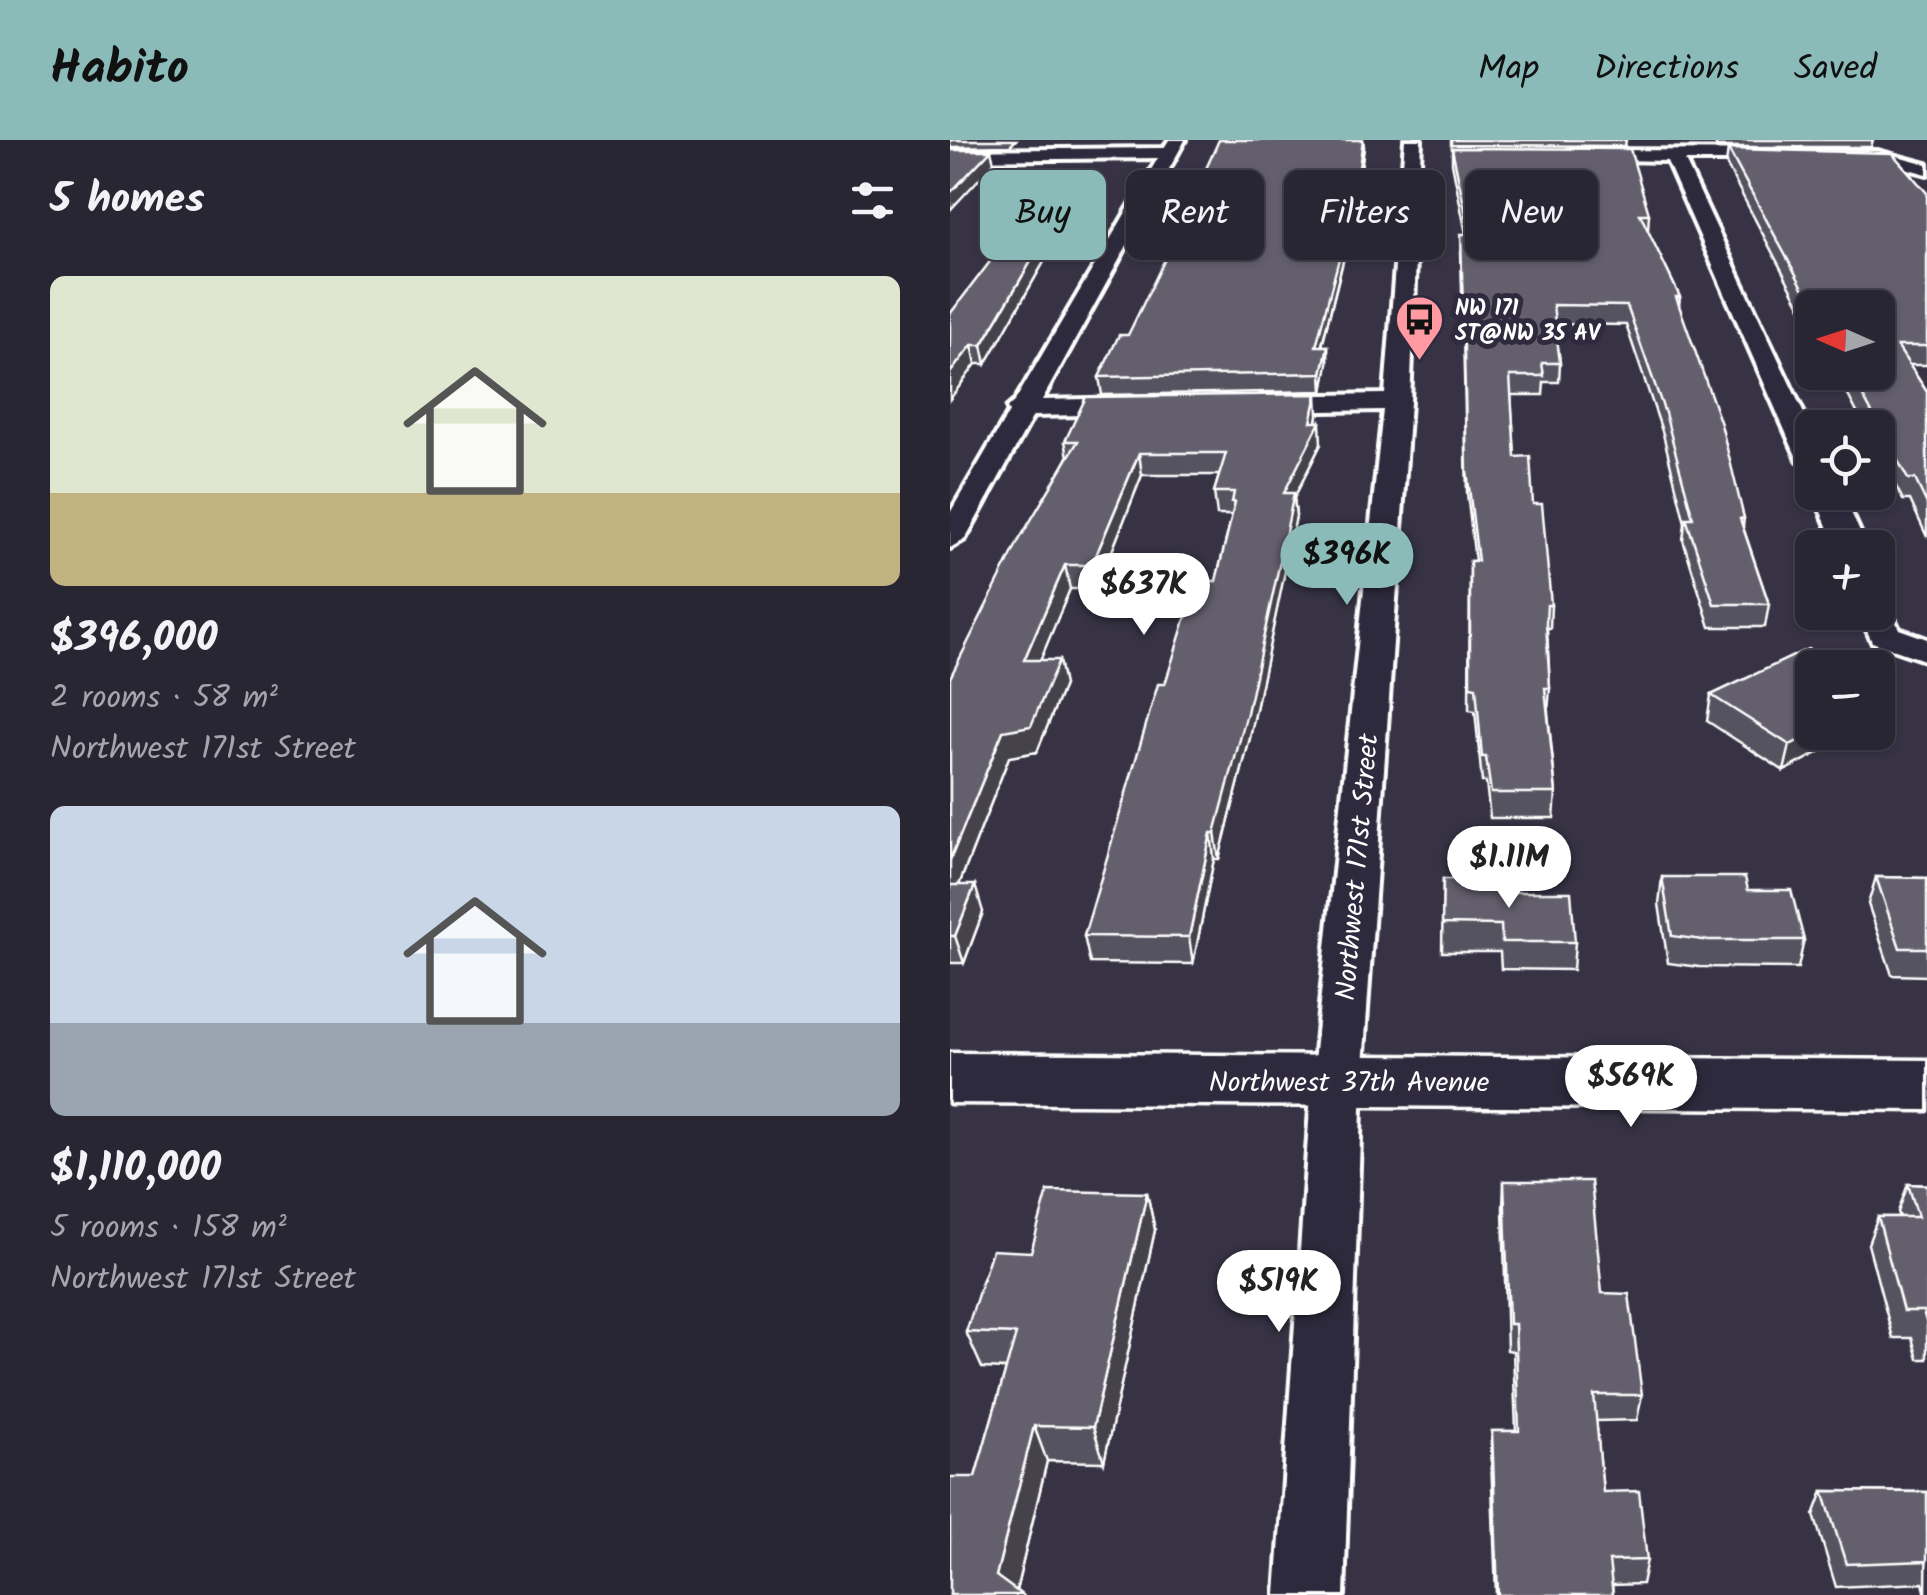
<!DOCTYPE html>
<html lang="en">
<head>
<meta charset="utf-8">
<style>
	body { margin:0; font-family:Kalam,sans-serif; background:#353240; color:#f1f3f6; height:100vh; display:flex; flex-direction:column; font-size:38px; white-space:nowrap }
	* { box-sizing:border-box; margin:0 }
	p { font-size:32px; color:#a5a5ac }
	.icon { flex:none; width:55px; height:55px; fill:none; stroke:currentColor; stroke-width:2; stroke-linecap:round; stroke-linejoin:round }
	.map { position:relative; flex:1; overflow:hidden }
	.side { display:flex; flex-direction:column; background:#292634; width:950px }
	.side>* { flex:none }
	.hud { position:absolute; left:30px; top:30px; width:795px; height:90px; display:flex; gap:20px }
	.needle { width:65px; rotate:273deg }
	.buttons { position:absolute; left:845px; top:150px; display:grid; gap:20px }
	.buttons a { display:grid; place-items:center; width:100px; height:100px; border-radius:15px; background:#292634; box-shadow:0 2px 8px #0004,0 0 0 2px #45434f; font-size:50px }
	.price { position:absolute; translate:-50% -85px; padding:0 22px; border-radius:35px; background:#fff; color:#222; font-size:32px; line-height:65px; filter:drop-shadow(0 2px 5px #0008) }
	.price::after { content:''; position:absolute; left:50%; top:60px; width:30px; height:22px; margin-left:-15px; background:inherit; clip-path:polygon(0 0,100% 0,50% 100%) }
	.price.on { background:#8bbbb9; color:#111 }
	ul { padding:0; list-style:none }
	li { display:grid; align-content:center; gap:20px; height:530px; padding:0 50px }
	li span { display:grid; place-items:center; height:310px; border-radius:15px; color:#555 }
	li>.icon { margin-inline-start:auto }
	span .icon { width:180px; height:180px; fill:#fffc; stroke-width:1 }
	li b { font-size:42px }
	h2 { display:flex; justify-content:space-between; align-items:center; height:120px; padding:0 50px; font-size:42px }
	.pill { padding:0 35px; border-radius:15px; background:#292634; box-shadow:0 2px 8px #0004,0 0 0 2px #45434f; font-size:35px; line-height:90px }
	.pill.on { background:#8bbbb9; color:#111 }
	header { display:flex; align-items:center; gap:60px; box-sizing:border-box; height:140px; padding:0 50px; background:#8bbbb9; color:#111 }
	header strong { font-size:48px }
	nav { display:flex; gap:55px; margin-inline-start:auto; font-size:35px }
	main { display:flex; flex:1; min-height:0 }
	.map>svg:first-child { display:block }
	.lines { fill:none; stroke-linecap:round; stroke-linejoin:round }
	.minor-casing { stroke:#fff; stroke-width:8 }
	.secondary-casing { stroke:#fff; stroke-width:7 }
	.minor { fill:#2f2a3d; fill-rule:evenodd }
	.secondary { fill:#2f2a3d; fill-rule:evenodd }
	.wall { fill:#55525e; stroke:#fff; stroke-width:2.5 }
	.shaded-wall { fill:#45424c; stroke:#fff; stroke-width:2.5 }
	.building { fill:#635f6d; stroke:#fff; stroke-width:2.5 }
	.labels { text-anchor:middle; stroke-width:10; stroke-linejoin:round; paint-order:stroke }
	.far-poi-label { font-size:22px; font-weight:bold; fill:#fff; stroke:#2f2a3d; text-anchor:start }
	.street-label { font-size:28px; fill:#fff; stroke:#2f2a3d }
</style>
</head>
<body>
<header>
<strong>Habito</strong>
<nav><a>Map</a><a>Directions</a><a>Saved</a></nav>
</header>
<main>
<section class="side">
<h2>5 homes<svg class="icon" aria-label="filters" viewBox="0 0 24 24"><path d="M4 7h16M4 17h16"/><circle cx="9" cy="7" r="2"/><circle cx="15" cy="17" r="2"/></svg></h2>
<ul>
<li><span style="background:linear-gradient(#dfe7d0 70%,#c2b280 0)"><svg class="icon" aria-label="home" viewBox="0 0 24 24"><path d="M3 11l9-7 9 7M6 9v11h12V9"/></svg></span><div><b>$396,000</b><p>2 rooms · 58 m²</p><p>Northwest 171st Street</p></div></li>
<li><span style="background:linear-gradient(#c9d6e8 70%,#9aa5b1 0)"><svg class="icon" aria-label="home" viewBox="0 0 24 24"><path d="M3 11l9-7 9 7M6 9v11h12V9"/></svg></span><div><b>$1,110,000</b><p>5 rooms · 158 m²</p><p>Northwest 171st Street</p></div></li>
</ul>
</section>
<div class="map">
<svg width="977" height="1455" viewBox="0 0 977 1455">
	<rect width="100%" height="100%" fill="#373345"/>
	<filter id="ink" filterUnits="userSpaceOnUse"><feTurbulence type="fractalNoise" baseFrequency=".01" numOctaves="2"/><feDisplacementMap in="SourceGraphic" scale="20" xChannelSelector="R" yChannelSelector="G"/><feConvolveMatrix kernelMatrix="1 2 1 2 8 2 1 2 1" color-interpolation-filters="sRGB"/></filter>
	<g filter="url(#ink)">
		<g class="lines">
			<defs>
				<g id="minor">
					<path d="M 219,0 L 235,0 L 92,260 L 186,258 L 199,266 L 186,274 L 83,276 L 15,399 L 0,408 L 0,373 L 59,272 L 57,268 L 65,261 L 208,18 L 0,20 L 0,10 L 214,8 Z"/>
					<path d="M 455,0 L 471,0 L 460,262 L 412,940 L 394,1455 L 326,1455 L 362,940 L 433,270 L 312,272 L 299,264 L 312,256 L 435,254 Z"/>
					<path d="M 624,10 L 928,11 L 977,24 L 977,34 L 928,21 L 735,21 L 862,291 L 862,328 L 848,320 L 717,21 L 618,19 L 618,11 Z"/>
					<path d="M 863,352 L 892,352 L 917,408 L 886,408 Z"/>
					<path d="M 928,462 L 938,465 L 949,489 L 977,499 L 977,521 L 922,502 L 909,472 L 928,472 Z"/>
				</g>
				<path id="secondary" d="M 0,913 L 977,920 L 977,970 L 0,963 Z"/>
			</defs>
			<!-- minor casing -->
			<use href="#minor" class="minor-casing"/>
			<!-- secondary casing -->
			<use href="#secondary" class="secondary-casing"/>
			<!-- minor -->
			<use href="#minor" class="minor"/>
			<!-- secondary -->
			<use href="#secondary" class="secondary"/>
		</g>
		<!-- wall -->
		<g class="wall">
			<path d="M 0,0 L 66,0 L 60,6 L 0,7 Z"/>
			<path d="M 413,0 L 414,7 L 404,77 L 372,206 L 378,206 L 378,224 L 373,251 L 152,255 L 149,237 Z"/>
			<path d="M 501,0 L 676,0 L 675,6 L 501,5 Z"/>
			<path d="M 763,0 L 923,0 L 921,7 L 767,7 Z"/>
			<path d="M 502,8 L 699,74 L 698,91 L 730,157 L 729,166 L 794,378 L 793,387 L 819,464 L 815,487 L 760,487 L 733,400 L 735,383 L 713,294 L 676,185 L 605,184 L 610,223 L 609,242 L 594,242 L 593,255 L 561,255 L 565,317 L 583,364 L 601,465 L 600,488 L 597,488 L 600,548 L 598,572 L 606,653 L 604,678 L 540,678 L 536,642 L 532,642 L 525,571 L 519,570 L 520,421 L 525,421 L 517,353 L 511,111 L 516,94 L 502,23 Z"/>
			<path d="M 778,9 L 977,53 L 977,225 L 959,225 L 977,252 L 977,397 L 960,360 L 953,360 L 928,311 L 928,288 L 915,288 L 886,232 L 928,232 L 928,168 L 862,168 L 862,188 L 776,24 Z"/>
			<path d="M 104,82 L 107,99 L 36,224 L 26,224 L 0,174 Z"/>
			<path d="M 368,275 L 367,282 L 371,304 L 344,358 L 346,376 L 300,598 L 269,719 L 264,719 L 243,824 L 140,823 L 134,796 L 215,544 L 266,441 L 282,375 L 267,375 L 264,352 L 269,335 L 192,335 L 147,449 L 120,449 L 90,520 L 114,545 L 87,612 L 59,617 L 9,745 L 33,772 L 14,823 L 0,823 L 0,538 L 118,317 L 115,301 Z"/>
			<path d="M 761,555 L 862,592 L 907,592 L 834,631 L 757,581 Z"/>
			<path d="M 712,737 L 798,750 L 854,800 L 848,828 L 749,827 L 718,823 L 709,764 Z"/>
			<path d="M 926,737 L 977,738 L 977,836 L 942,835 L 918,764 Z"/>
			<path d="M 493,739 L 552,752 L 625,802 L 623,830 L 551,829 L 550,812 L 492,812 Z"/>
			<path d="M 554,1041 L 652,1153 L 692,1255 L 687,1280 L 646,1281 L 653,1352 L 697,1420 L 692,1444 L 662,1445 L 663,1455 L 546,1455 L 541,1317 L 542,1291 L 566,1291 L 563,1211 L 557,1210 L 553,1069 Z"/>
			<path d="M 958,1044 L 977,1045 L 977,1219 L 968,1219 L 962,1198 L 943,1198 L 918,1104 L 928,1077 L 950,1077 L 948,1072 Z"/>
			<path d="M 197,1053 L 205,1090 L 154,1322 L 97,1321 L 66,1451 L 0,1455 L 25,1337 L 56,1229 L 32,1228 L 16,1192 L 81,1112 Z"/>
			<path d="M 873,1351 L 977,1352 L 976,1455 L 973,1443 L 886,1447 L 864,1375 Z"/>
		</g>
		<!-- shaded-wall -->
		<g class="shaded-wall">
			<path d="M 413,0 L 414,7 L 404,77 L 367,224 L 366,206 Z"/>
			<path d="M 41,10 L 44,23 L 0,70 L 0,53 Z"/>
			<path d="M 104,82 L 107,99 L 36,224 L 32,205 Z"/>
			<path d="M 22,205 L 26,224 L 0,259 L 0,233 Z"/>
			<path d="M 378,206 L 378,224 L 373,251 L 372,233 Z"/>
			<path d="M 367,254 L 368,275 L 365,291 L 370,282 L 371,304 L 344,358 L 346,376 L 333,441 L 300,598 L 269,719 L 265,693 L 334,353 L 361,282 Z"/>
			<path d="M 189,313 L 192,335 L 147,449 L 142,425 Z"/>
			<path d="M 115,425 L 120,449 L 80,545 L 74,520 Z"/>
			<path d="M 109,520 L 114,545 L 87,612 L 59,617 L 0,768 L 0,720 L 53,591 Z"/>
			<path d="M 937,554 L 931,580 L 928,582 L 928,559 Z"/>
			<path d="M 864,592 L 907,592 L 834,631 L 840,605 Z"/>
			<path d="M 261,693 L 264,719 L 243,824 L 239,797 Z"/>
			<path d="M 25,745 L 33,772 L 14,823 L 5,796 Z"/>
			<path d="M 197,1053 L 205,1090 L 154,1322 L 143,1287 Z"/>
			<path d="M 84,1286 L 97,1321 L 65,1455 L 46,1436 Z"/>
		</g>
		<!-- building -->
		<g class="building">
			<path d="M 269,0 L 413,0 L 404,62 L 366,206 L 378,206 L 372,233 L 149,237 L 169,195 L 178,195 L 217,115 Z"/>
			<path d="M 502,8 L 680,9 L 699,74 L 690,74 L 730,157 L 726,157 L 771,284 L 794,378 L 790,379 L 819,464 L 764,464 L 736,378 L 743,378 L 715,273 L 677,166 L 603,165 L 610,223 L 592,223 L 594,236 L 560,236 L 565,317 L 580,316 L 583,364 L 592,364 L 601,465 L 597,465 L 596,483 L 600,548 L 595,548 L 606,653 L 541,653 L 536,617 L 532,617 L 526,547 L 520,546 L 520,421 L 528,421 L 517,331 L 511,94 L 520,94 Z"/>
			<path d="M 778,9 L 942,13 L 977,53 L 977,206 L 947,206 L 977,252 L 977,364 L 965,339 L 958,339 L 900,232 L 928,232 L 928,168 L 864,168 Z"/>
			<path d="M 0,10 L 41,10 L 0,53 Z"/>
			<path d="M 81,68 L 104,82 L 32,205 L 22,205 L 0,233 L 0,174 Z"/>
			<path d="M 367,254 L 361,282 L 370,282 L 334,353 L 344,353 L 331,417 L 297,573 L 265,693 L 261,693 L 239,797 L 134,796 L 208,544 L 215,544 L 247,441 L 266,441 L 285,362 L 282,362 L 284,352 L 264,352 L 276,313 L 189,313 L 142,425 L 115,425 L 74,520 L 109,520 L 81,586 L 53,591 L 0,720 L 0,538 L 69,400 L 128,301 L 115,301 L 136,257 Z"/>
			<path d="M 858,509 L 890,528 L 862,528 L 864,592 L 840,605 L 761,555 Z"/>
			<path d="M 928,549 L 937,554 L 928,559 Z"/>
			<path d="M 712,737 L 795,737 L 798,750 L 841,750 L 854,800 L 753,800 L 722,796 Z"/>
			<path d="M 926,737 L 977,738 L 977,808 L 950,808 Z"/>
			<path d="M 493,739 L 551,739 L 552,752 L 621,752 L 625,802 L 552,802 L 551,785 L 492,784 Z"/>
			<path d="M 0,745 L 25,745 L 5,796 L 0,796 Z"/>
			<path d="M 554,1041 L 641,1041 L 652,1153 L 679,1154 L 692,1255 L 644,1255 L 653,1352 L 689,1351 L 697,1420 L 659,1421 L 663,1455 L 548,1455 L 542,1291 L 569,1291 L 565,1184 L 559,1184 Z"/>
			<path d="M 958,1044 L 977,1045 L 977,1185 L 973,1171 L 953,1171 L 928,1077 L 968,1077 Z"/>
			<path d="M 98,1051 L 197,1053 L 143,1287 L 84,1286 L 46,1436 L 72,1455 L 0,1455 L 0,1337 L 25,1337 L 66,1194 L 16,1192 L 42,1110 L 81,1112 Z"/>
			<path d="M 873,1351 L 977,1352 L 977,1421 L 896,1424 Z"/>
		</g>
	</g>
	<!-- icons -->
	<defs>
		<symbol id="bus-pin" viewBox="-11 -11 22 30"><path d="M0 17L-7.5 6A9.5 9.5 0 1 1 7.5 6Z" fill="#ff9aa2" stroke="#2f2a3d"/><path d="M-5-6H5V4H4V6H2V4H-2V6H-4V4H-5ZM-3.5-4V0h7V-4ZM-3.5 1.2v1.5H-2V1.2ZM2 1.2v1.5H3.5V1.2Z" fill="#111"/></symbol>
	</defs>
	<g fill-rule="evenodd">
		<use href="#bus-pin" x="442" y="152" width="55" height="75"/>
	</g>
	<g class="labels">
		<!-- far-poi labels -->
		<g class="far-poi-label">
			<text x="505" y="175">NW 171<tspan x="505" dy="25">ST@NW 35 AV</tspan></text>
		</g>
		<!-- street labels -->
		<g class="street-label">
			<text transform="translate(406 727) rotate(-85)" y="10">Northwest 171st Street</text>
			<text x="399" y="951">Northwest 37th Avenue</text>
		</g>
	</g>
</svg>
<div class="buttons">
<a><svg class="needle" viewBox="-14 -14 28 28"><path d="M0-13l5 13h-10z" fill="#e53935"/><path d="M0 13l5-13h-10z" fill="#a5a5ac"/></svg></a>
<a><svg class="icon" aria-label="locate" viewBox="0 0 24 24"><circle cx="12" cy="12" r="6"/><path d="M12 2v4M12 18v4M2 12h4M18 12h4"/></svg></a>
<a>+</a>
<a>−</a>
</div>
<b class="price on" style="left:397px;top:468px">$396K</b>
<b class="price" style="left:194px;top:498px">$637K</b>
<b class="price" style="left:559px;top:771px">$1.11M</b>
<b class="price" style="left:681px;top:990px">$569K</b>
<b class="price" style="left:329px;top:1195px">$519K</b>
<div class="hud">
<a class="pill on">Buy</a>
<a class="pill">Rent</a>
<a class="pill">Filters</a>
<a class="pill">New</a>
</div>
</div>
</main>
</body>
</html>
